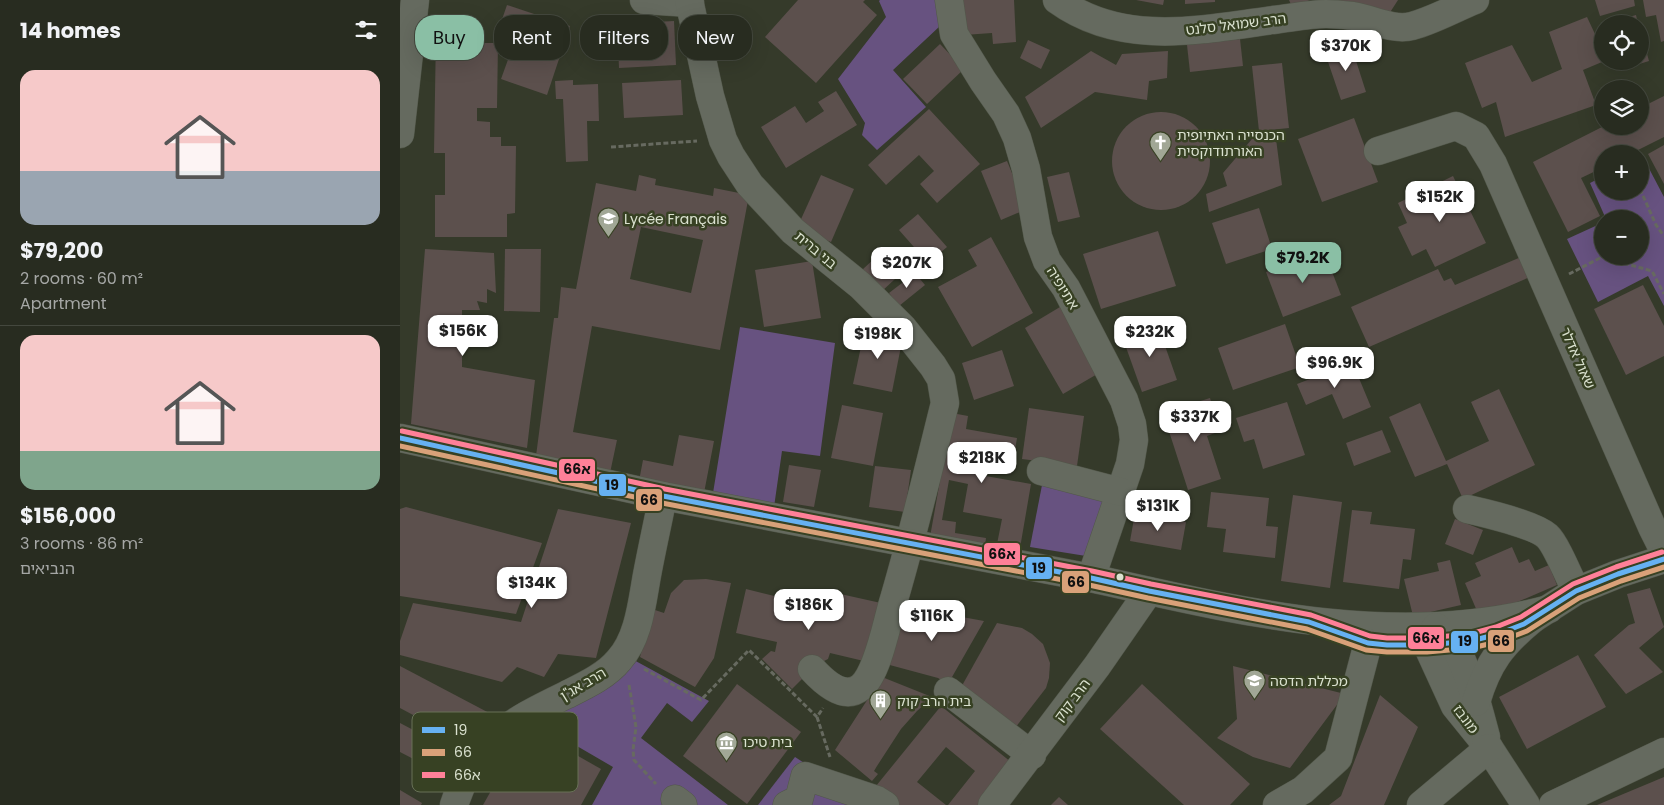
<!DOCTYPE html>
<html lang="en">
<head>
<meta charset="utf-8">
<style>
	body { margin:0; font-family:Poppins,"Noto Sans Hebrew",sans-serif; background:#303429; color:#f1f3f6; height:100vh; display:flex; flex-direction:column; font-size:19px; white-space:nowrap }
	* { box-sizing:border-box; margin:0 }
	p { font-size:16px; color:#a5a7a5 }
	.icon { flex:none; width:28px; height:28px; fill:none; stroke:currentColor; stroke-width:2; stroke-linecap:round; stroke-linejoin:round }
	.map { position:relative; flex:1; overflow:hidden }
	.sheet { display:flex; flex-direction:column; background:#282c20; width:400px }
	.sheet>* { flex:none }
	.guide { position:absolute; left:15px; top:15px; width:475px; height:45px; display:flex; gap:10px }
	.tools { position:absolute; left:1194px; top:15px; display:grid; gap:10px }
	.tools a { display:grid; place-items:center; width:55px; height:55px; border-radius:50%; background:#282c20; box-shadow:0 5px 20px #0002,0 0 0 1px #44483e; font-size:25px }
	.price { position:absolute; translate:-50% -42px; padding:0 11px; border-radius:10px; background:#fff; color:#222; font-size:16px; line-height:32px; filter:drop-shadow(0 1px 2px #0008) }
	.price::after { content:''; position:absolute; left:50%; top:30px; width:15px; height:11px; margin-left:-8px; background:inherit; clip-path:polygon(0 0,100% 0,50% 100%) }
	.price.active { background:#8abfa5; color:#111 }
	ul { padding:0; list-style:none }
	li { display:grid; align-content:center; gap:10px; height:265px; padding:0 20px }
	li+li { border-top:1px solid #44483e }
	li span { display:grid; place-items:center; height:155px; border-radius:15px; color:#555 }
	li>.icon { margin-inline-start:auto }
	span .icon { width:90px; height:90px; fill:#fffc; stroke-width:1 }
	li b { font-size:21px }
	h2 { display:flex; justify-content:space-between; align-items:center; height:60px; padding:0 20px; font-size:21px }
	.tag { padding:0 18px; border-radius:20px; background:#282c20; box-shadow:0 5px 20px #0002,0 0 0 1px #44483e; font-size:18px; line-height:45px }
	.tag.active { background:#8abfa5; color:#111 }
	main { display:flex; flex:1; min-height:0 }
	.map>svg:first-child { display:block }
	.green { fill:#675280 }
	.building { fill:#5c504d; fill-rule:evenodd }
	.lines { fill:none; stroke-linecap:round; stroke-linejoin:round }
	.minor-casing { stroke:#52574a; stroke-width:29 }
	.path { stroke:#676a60; stroke-width:3; stroke-dasharray:5 2.5; stroke-linecap:butt }
	.minor { stroke:#656a5f; stroke-width:28 }
	.bus-1-casing { stroke:#374123; stroke-width:9 }
	.bus-2-casing { stroke:#374123; stroke-width:9 }
	.bus-3-casing { stroke:#374123; stroke-width:9 }
	.bus-1 { stroke:#66b1f2; stroke-width:5 }
	.bus-2 { stroke:#d9a179; stroke-width:5 }
	.bus-3 { stroke:#ff8098; stroke-width:5 }
	.bus-dot { fill:#dbe2d0; stroke:#374123; stroke-width:2 }
	.labels { text-anchor:middle; stroke-width:5; stroke-linejoin:round; paint-order:stroke }
	.street-label { font-size:14px; fill:#dbe2d0; stroke:#374123 }
	.poi-label { font-size:14px; fill:#dbe2d0; stroke:#374123; text-anchor:start }
	.key { fill:#374123; stroke:#687157; stroke-width:1 }
	.key-label { font-size:14px; fill:#dbe2d0 }
	.line-badge { stroke:#374123; stroke-width:2 }
	.pale-badge-label { font-size:14px; text-anchor:middle; font-weight:bold; fill:#111 }
</style>
</head>
<body>
<main>
<section class="sheet">
<h2>14 homes<svg class="icon" aria-label="filters" viewBox="0 0 24 24"><path d="M4 7h16M4 17h16"/><circle cx="9" cy="7" r="2"/><circle cx="15" cy="17" r="2"/></svg></h2>
<ul>
<li><span style="background:linear-gradient(#f6c9c9 65%,#9aa5b1 0)"><svg class="icon" aria-label="home" viewBox="0 0 24 24"><path d="M3 11l9-7 9 7M6 9v11h12V9"/></svg></span><div><b>$79,200</b><p>2 rooms · 60 m²</p><p>Apartment</p></div></li>
<li><span style="background:linear-gradient(#f6c9c9 75%,#7fa58c 0)"><svg class="icon" aria-label="home" viewBox="0 0 24 24"><path d="M3 11l9-7 9 7M6 9v11h12V9"/></svg></span><div><b>$156,000</b><p>3 rooms · 86 m²</p><p>הנביאים</p></div></li>
</ul>
</section>
<div class="map">
<svg width="1264" height="805" viewBox="0 0 1264 805">
	<rect width="100%" height="100%" fill="#353a2a"/>
	<!-- green -->
	<g class="green">
		<path d="M 480,0 L 535,0 L 540,26 L 493,70 L 526,107 L 477,150 L 462,135 L 465,123 L 438,79 L 486,17 L 479,1 Z"/>
		<path d="M 1243,157 L 1264,197 L 1264,306 L 1248,276 L 1198,302 L 1167,239 L 1202,223 L 1202,256 L 1240,256 L 1240,219 L 1206,219 L 1190,183 L 1202,177 L 1202,191 L 1240,191 L 1240,158 Z"/>
		<path d="M 340,327 L 435,343 L 420,456 L 382,451 L 374,507 L 313,493 Z"/>
		<path d="M 643,480 L 708,496 L 686,556 L 630,547 Z"/>
		<path d="M 232,659 L 309,701 L 292,722 L 267,703 L 241,738 L 328,805 L 192,805 L 213,767 L 134,721 Z"/>
		<path d="M 395,757 L 455,796 L 447,805 L 358,805 Z"/>
	</g>
	<!-- building -->
	<g class="building">
		<path d="M 398,0 L 465,0 L 463,2 L 477,15 L 416,83 L 365,37 Z"/>
		<path d="M 562,0 L 614,0 L 616,42 L 593,44 L 592,33 L 564,35 Z"/>
		<path d="M 736,0 L 764,0 L 763,5 Z"/>
		<path d="M 785,0 L 815,0 L 815,2 L 785,4 Z"/>
		<path d="M 889,0 L 910,0 L 892,7 Z"/>
		<path d="M 932,0 L 998,0 L 989,14 Z"/>
		<path d="M 1195,0 L 1234,0 L 1235,6 L 1200,16 Z"/>
		<path d="M 1243,0 L 1264,0 L 1264,41 L 1261,42 L 1256,15 L 1246,17 Z"/>
		<path d="M 107,5 L 170,26 L 147,95 L 101,79 L 115,40 L 97,34 Z"/>
		<path d="M 1236,15 L 1238,24 L 1208,24 L 1208,23 Z"/>
		<path d="M 1187,17 L 1202,49 L 1202,62 L 1183,70 L 1196,105 L 1105,137 L 1096,102 L 1082,108 L 1065,63 L 1112,45 L 1132,82 L 1162,69 L 1149,32 Z"/>
		<path d="M 274,21 L 276,65 L 219,68 L 217,24 Z"/>
		<path d="M 1241,32 L 1249,61 L 1220,70 L 1217,61 L 1240,61 Z"/>
		<path d="M 36,33 L 79,34 L 79,43 L 98,43 L 97,108 L 77,108 L 77,121 L 90,122 L 90,137 L 101,137 L 101,146 L 116,146 L 115,213 L 107,214 L 107,237 L 35,237 L 35,195 L 45,195 L 45,153 L 34,153 Z"/>
		<path d="M 840,39 L 843,66 L 790,72 L 787,45 Z"/>
		<path d="M 628,40 L 650,50 L 641,69 L 620,58 Z"/>
		<path d="M 540,44 L 564,69 L 527,104 L 503,79 Z"/>
		<path d="M 951,45 L 966,92 L 941,100 L 925,53 Z"/>
		<path d="M 691,51 L 716,65 L 722,54 L 768,51 L 767,78 L 749,81 L 747,100 L 695,92 L 641,128 L 625,97 Z"/>
		<path d="M 882,63 L 889,128 L 859,131 L 852,66 Z"/>
		<path d="M 173,80 L 173,85 L 198,84 L 199,121 L 187,121 L 188,161 L 166,162 L 163,99 L 156,99 L 155,81 Z"/>
		<path d="M 281,80 L 283,115 L 224,118 L 222,83 Z"/>
		<path d="M 436,91 L 457,125 L 386,168 L 361,127 L 395,106 L 406,123 L 424,111 L 418,102 Z"/>
		<path d="M 1264,96 L 1264,137 L 1230,154 L 1202,154 L 1202,168 L 1181,178 L 1200,216 L 1168,232 L 1133,162 L 1204,126 L 1240,126 L 1240,108 Z"/>
		<path d="M 529,109 L 580,164 L 537,203 L 520,184 L 534,171 L 519,155 L 486,185 L 468,165 Z"/>
		<circle cx="761" cy="161" r="49"/>
		<path d="M 954,118 L 978,182 L 922,202 L 898,139 Z"/>
		<path d="M 852,139 L 876,139 L 882,185 L 809,212 L 806,194 L 827,186 L 823,173 Z"/>
		<path d="M 1264,145 L 1264,184 L 1248,154 Z"/>
		<path d="M 607,161 L 627,209 L 601,220 L 581,171 Z"/>
		<path d="M 669,172 L 680,217 L 658,222 L 647,177 Z"/>
		<path d="M 239,175 L 256,179 L 255,185 L 313,196 L 314,188 L 349,195 L 320,350 L 192,326 L 173,432 L 217,440 L 210,473 L 136,456 L 154,318 L 158,318 L 161,287 L 176,289 L 196,183 L 236,191 ZM 241,227 L 303,240 L 291,293 L 230,279 Z"/>
		<path d="M 421,175 L 454,189 L 431,242 L 397,228 Z"/>
		<path d="M 1053,176 L 1086,243 L 1035,267 L 1026,249 L 1012,256 L 998,227 L 1007,223 L 998,203 Z"/>
		<path d="M 859,208 L 872,249 L 826,264 L 812,223 Z"/>
		<path d="M 518,214 L 547,247 L 528,263 L 499,230 Z"/>
		<path d="M 758,231 L 776,286 L 701,309 L 683,254 Z"/>
		<path d="M 591,237 L 633,313 L 572,347 L 538,287 L 577,266 L 568,250 Z"/>
		<path d="M 25,249 L 94,253 L 96,293 L 87,289 L 87,303 L 77,301 L 80,310 L 62,310 L 62,367 L 135,380 L 127,448 L 11,424 Z"/>
		<path d="M 105,249 L 141,249 L 140,312 L 104,311 Z"/>
		<path d="M 924,251 L 941,295 L 883,317 L 866,272 Z"/>
		<path d="M 476,257 L 495,279 L 481,292 L 462,270 Z"/>
		<path d="M 1121,257 L 1130,277 L 969,347 L 951,307 L 1038,269 L 1044,281 L 1051,278 L 1055,285 Z"/>
		<path d="M 412,261 L 421,318 L 364,327 L 355,270 Z"/>
		<path d="M 515,273 L 525,285 L 499,306 L 489,293 Z"/>
		<path d="M 1243,285 L 1264,326 L 1264,356 L 1226,375 L 1194,309 Z"/>
		<path d="M 660,307 L 699,373 L 663,394 L 625,328 Z"/>
		<path d="M 757,323 L 777,380 L 742,392 L 722,336 Z"/>
		<path d="M 885,324 L 900,367 L 833,390 L 818,348 Z"/>
		<path d="M 465,328 L 503,336 L 492,392 L 453,384 Z"/>
		<path d="M 602,350 L 614,386 L 574,400 L 562,363 Z"/>
		<path d="M 934,360 L 942,377 L 956,371 L 971,407 L 943,419 L 932,394 L 906,405 L 897,384 L 910,379 L 907,371 Z"/>
		<path d="M 1099,389 L 1135,465 L 1063,499 L 1047,464 L 1015,477 L 989,417 L 1020,403 L 1046,461 L 1089,441 L 1071,402 Z"/>
		<path d="M 810,398 L 820,431 L 807,436 L 821,479 L 788,490 L 765,419 L 790,411 L 788,405 Z"/>
		<path d="M 887,402 L 905,455 L 863,469 L 854,439 L 844,442 L 836,418 Z"/>
		<path d="M 442,405 L 483,413 L 473,466 L 431,458 Z"/>
		<path d="M 629,408 L 684,416 L 677,466 L 622,459 Z"/>
		<path d="M 552,413 L 568,416 L 566,429 L 617,438 L 611,474 L 581,469 L 580,475 L 631,484 L 620,548 L 597,544 L 602,519 L 563,512 L 568,484 L 549,480 L 542,520 L 556,522 L 555,533 L 586,538 L 585,546 L 530,537 Z"/>
		<path d="M 982,430 L 991,452 L 954,466 L 946,443 Z"/>
		<path d="M 279,435 L 314,441 L 304,493 L 239,481 L 243,460 L 273,466 Z"/>
		<path d="M 389,465 L 421,470 L 414,507 L 383,502 Z"/>
		<path d="M 475,466 L 511,470 L 505,512 L 469,507 Z"/>
		<path d="M 811,492 L 869,498 L 866,526 L 878,527 L 875,558 L 823,552 L 826,529 L 807,527 Z"/>
		<path d="M 893,495 L 942,502 L 930,588 L 881,581 Z"/>
		<path d="M 6,507 L 142,543 L 116,614 L 0,596 L 0,509 Z"/>
		<path d="M 158,509 L 231,523 L 196,658 L 158,654 L 144,677 L 117,667 L 102,682 L 0,655 L 0,641 L 13,603 L 121,622 Z"/>
		<path d="M 952,510 L 972,512 L 970,524 L 1015,529 L 1011,560 L 1003,559 L 999,589 L 943,582 Z"/>
		<path d="M 735,513 L 786,522 L 781,550 L 730,541 Z"/>
		<path d="M 1055,519 L 1083,530 L 1073,555 L 1045,544 Z"/>
		<path d="M 1112,547 L 1119,563 L 1129,559 L 1135,571 L 1149,565 L 1157,585 L 1080,618 L 1065,583 L 1081,576 L 1075,563 Z"/>
		<path d="M 1050,560 L 1061,605 L 1013,616 L 1004,579 L 1039,571 L 1037,563 Z"/>
		<path d="M 306,579 L 331,583 L 314,658 L 295,687 L 240,657 L 252,609 L 264,613 L 271,593 L 284,580 Z"/>
		<path d="M 1250,588 L 1264,627 L 1239,648 L 1263,672 L 1226,694 L 1194,655 L 1229,625 L 1235,623 L 1227,594 Z"/>
		<path d="M 346,589 L 432,610 L 436,593 L 481,603 L 468,662 L 430,653 L 428,659 L 416,665 L 392,689 L 362,659 L 371,651 L 375,652 L 377,642 L 336,633 Z"/>
		<path d="M 502,606 L 584,621 L 548,684 L 538,678 L 486,664 Z"/>
		<path d="M 597,623 L 622,628 L 632,634 L 643,644 L 650,663 L 649,678 L 646,688 L 612,732 L 559,691 Z"/>
		<path d="M 1178,655 L 1206,707 L 1127,749 L 1099,697 Z"/>
		<path d="M 0,666 L 93,715 L 75,748 L 0,708 Z"/>
		<path d="M 833,666 L 945,694 L 890,768 L 853,757 L 817,738 L 837,719 Z"/>
		<path d="M 482,677 L 532,697 L 530,704 L 526,703 L 517,711 L 501,729 L 477,766 L 474,771 L 478,774 L 472,781 L 435,750 Z"/>
		<path d="M 337,684 L 401,732 L 347,804 L 283,756 Z"/>
		<path d="M 742,684 L 850,784 L 830,805 L 784,805 L 700,729 Z"/>
		<path d="M 980,695 L 1018,727 L 984,805 L 929,805 L 941,796 Z"/>
		<path d="M 541,706 L 616,766 L 585,805 L 548,805 L 575,771 L 546,747 L 517,782 L 546,805 L 499,805 L 476,786 Z"/>
		<path d="M 0,723 L 61,755 L 48,777 L 0,752 Z"/>
		<path d="M 127,727 L 201,769 L 181,805 L 83,805 Z"/>
		<path d="M 1264,777 L 1264,805 L 1197,805 Z"/>
		<path d="M 0,790 L 22,803 L 21,805 L 0,805 Z"/>
		<path d="M 659,797 L 668,805 L 651,805 Z"/>
	</g>
	<g class="lines">
		<defs>
			<g id="minor">
				<path d="M 244,0 L 290,3"/>
				<path d="M 289,0 L 310,96 L 323,140 L 331,156 L 350,185 L 393,231 L 461,286 L 503,328 L 533,366 L 541,379 L 545,403 C 528,471 512,539 492,606 C 486,627 477,674 461,687 C 444,701 423,681 412,669"/>
				<path d="M 549,0 L 554,34 L 583,81 L 606,114 L 617,138 L 626,169 L 638,237 L 647,261 L 666,288 L 724,400 L 732,424 L 734,440 L 730,464 L 691,578"/>
				<path d="M 657,0 C 722,47 800,30 873,20 C 891,18 909,14 926,14 C 935,14 944,15 953,16 C 972,19 993,31 1012,26 C 1034,20 1055,8 1075,0"/>
				<path d="M 0,134 L 15,0"/>
				<path d="M 978,151 L 1056,126 L 1076,136 L 1093,164 L 1252,527 L 1264,551"/>
				<path d="M 0,438 L 263,496 L 691,578 C 842,612 996,650 1149,609"/>
				<path d="M 641,471 L 721,492"/>
				<path d="M 1067,509 C 1085,513 1135,525 1147,536 C 1156,544 1170,579 1176,591"/>
				<path d="M 1134,618 L 1176,591 L 1218,574 L 1264,559"/>
				<path d="M 1036,627 L 1027,645 L 1055,706 L 1089,748 L 1126,805"/>
				<path d="M 1036,627 C 1041,632 1049,638 1053,644 C 1068,666 1079,711 1086,737"/>
				<path d="M 548,691 L 632,755"/>
				<path d="M 1076,702 C 1088,662 1102,644 1134,618"/>
				<path d="M 275,799 L 283,805"/>
				<path d="M 54,805 C 75,741 108,723 166,695 C 184,686 206,676 219,660 C 239,638 242,602 247,575 C 252,548 258,522 263,496"/>
				<path d="M 387,805 L 399,799 L 405,776 L 477,800 L 485,805"/>
				<path d="M 592,805 L 697,666 L 749,591"/>
				<path d="M 877,805 L 903,790 L 938,758 L 968,643"/>
				<path d="M 1021,805 L 1089,748"/>
				<path d="M 1153,805 L 1264,752"/>
			</g>
		</defs>
		<!-- minor casing -->
		<use href="#minor" class="minor-casing"/>
		<!-- path -->
		<g class="path">
			<path d="M 211,147 L 297,141"/>
			<path d="M 1240,189 L 1256,225 L 1264,236"/>
			<path d="M 1169,274 L 1202,257 L 1252,271 L 1264,294"/>
			<path d="M 244,669 L 301,700 L 349,650 L 417,717 L 423,708"/>
			<path d="M 229,685 L 236,727 L 233,750 L 234,760 L 256,784"/>
			<path d="M 417,717 L 430,757"/>
		</g>
		<!-- minor -->
		<use href="#minor" class="minor"/>
		<defs>
			<path id="bus-1" d="M 0,438 L 263,496 L 691,578 L 749,591 L 909,622 L 968,643 L 987,645 L 1027,645 L 1071,641 L 1098,634 L 1124,624 L 1176,591 L 1218,574 L 1264,559"/>
			<path id="bus-2" d="M 0,446 L 262,503 L 689,585 L 748,598 L 907,629 L 966,650 L 987,652 L 1027,652 L 1072,648 L 1101,641 L 1127,631 L 1179,598 L 1221,581 L 1264,567"/>
			<path id="bus-3" d="M 2,431 L 265,489 L 692,571 L 751,584 L 911,615 L 970,636 L 987,638 L 1027,638 L 1070,634 L 1096,627 L 1121,617 L 1173,584 L 1216,567 L 1262,552"/>
		</defs>
		<!-- bus-1 casing -->
		<use href="#bus-1" class="bus-1-casing"/>
		<!-- bus-2 casing -->
		<use href="#bus-2" class="bus-2-casing"/>
		<!-- bus-3 casing -->
		<use href="#bus-3" class="bus-3-casing"/>
		<!-- bus-1 -->
		<use href="#bus-1" class="bus-1"/>
		<!-- bus-2 -->
		<use href="#bus-2" class="bus-2"/>
		<!-- bus-3 -->
		<use href="#bus-3" class="bus-3"/>
	</g>
	<!-- icons -->
	<defs>
		<symbol id="church-pin" viewBox="-11 -11 22 30"><path d="M0 17L-7.5 6A9.5 9.5 0 1 1 7.5 6Z" fill="#a1a796" stroke="#374123"/><path d="M-1.2-6h2.4v3.5h3.3v2.4h-3.3V6h-2.4V-.1h-3.3v-2.4h3.3Z" fill="#fff"/></symbol>
		<symbol id="school-pin" viewBox="-11 -11 22 30"><path d="M0 17L-7.5 6A9.5 9.5 0 1 1 7.5 6Z" fill="#a1a796" stroke="#374123"/><path d="M0-5L7-2L0 1L-7-2ZM-4 1L0 2.5L4 1V4Q0 6-4 4Z" fill="#fff"/></symbol>
		<symbol id="university-pin" viewBox="-11 -11 22 30"><path d="M0 17L-7.5 6A9.5 9.5 0 1 1 7.5 6Z" fill="#a1a796" stroke="#374123"/><path d="M0-5L7-2L0 1L-7-2ZM-4 1L0 2.5L4 1V4Q0 6-4 4Z" fill="#fff"/></symbol>
		<symbol id="building-pin" viewBox="-11 -11 22 30"><path d="M0 17L-7.5 6A9.5 9.5 0 1 1 7.5 6Z" fill="#a1a796" stroke="#374123"/><path d="M-4-6H4V6H1V3H-1V6H-4ZM-2.5-4.3h1.7v1.8h-1.7ZM.8-4.3h1.7v1.8H.8ZM-2.5-1h1.7V.8h-1.7ZM.8-1h1.7V.8H.8Z" fill="#fff"/></symbol>
		<symbol id="museum-pin" viewBox="-11 -11 22 30"><path d="M0 17L-7.5 6A9.5 9.5 0 1 1 7.5 6Z" fill="#a1a796" stroke="#374123"/><path d="M0-6L6-3V-2H-6V-3ZM-5-1h2V3h-2ZM-1-1h2V3h-2ZM3-1h2V3H3ZM-6 4H6V6H-6Z" fill="#fff"/></symbol>
	</defs>
	<g fill-rule="evenodd">
		<use href="#church-pin" x="748" y="130" width="25" height="34"/>
		<use href="#school-pin" x="196" y="206" width="25" height="34"/>
		<use href="#university-pin" x="842" y="668" width="25" height="34"/>
		<use href="#building-pin" x="468" y="688" width="25" height="34"/>
		<use href="#museum-pin" x="314" y="730" width="25" height="34"/>
	</g>
	<!-- markers -->
	<circle class="bus-dot" cx="720" cy="577" r="4.5"/>
	<g class="labels">
		<!-- street labels -->
		<g class="street-label">
			<text transform="translate(836 24) rotate(-7)" y="5">הרב שמואל סלנט</text>
			<text transform="translate(416 250) rotate(40)" y="5">בני ברית</text>
			<text transform="translate(663 288) rotate(58)" y="5">אתיופיה</text>
			<text transform="translate(1178 358) rotate(66)" y="5">שאול אדלר</text>
			<text transform="translate(183 684) rotate(-31)" y="5">הרב אג"ן</text>
			<text transform="translate(672 700) rotate(-53)" y="5">הרב קוק</text>
			<text transform="translate(1066 719) rotate(53)" y="5">מונבז</text>
		</g>
		<!-- poi labels -->
		<g class="poi-label">
			<text x="777" y="140">הכנסייה האתיופית<tspan x="777" dy="16">האורתודוקסית</tspan></text>
			<text x="224" y="224">Lycée Français</text>
			<text x="870" y="686">מכללת הדסה</text>
			<text x="497" y="706">בית הרב קוק</text>
			<text x="343" y="747">בית טיכו</text>
		</g>
	</g>
	<!-- legend -->
	<rect x="12" y="712" width="166" height="80" rx="8" class="key"/>
	<rect x="22" y="727" width="23" height="6" fill="#66b1f2"/>
	<rect x="22" y="749" width="23" height="7" fill="#d9a179"/>
	<rect x="22" y="772" width="23" height="6" fill="#ff8098"/>
	<g class="key-label">
		<text x="54" y="735">19</text>
		<text x="54" y="757">66</text>
		<text x="54" y="780">66א</text>
	</g>
	<g class="line-badge">
		<rect x="158" y="458" width="38" height="24" rx="5" fill="#ff8098"/>
		<rect x="198" y="473" width="29" height="24" rx="5" fill="#66b1f2"/>
		<rect x="235" y="488" width="28" height="24" rx="5" fill="#d9a179"/>
		<rect x="583" y="542" width="38" height="24" rx="5" fill="#ff8098"/>
		<rect x="625" y="556" width="28" height="24" rx="5" fill="#66b1f2"/>
		<rect x="661" y="570" width="29" height="24" rx="5" fill="#d9a179"/>
		<rect x="1007" y="626" width="38" height="24" rx="5" fill="#ff8098"/>
		<rect x="1087" y="629" width="28" height="24" rx="5" fill="#d9a179"/>
		<rect x="1050" y="630" width="29" height="24" rx="5" fill="#66b1f2"/>
	</g>
	<g class="pale-badge-label">
		<text x="177" y="474">66א</text>
		<text x="212" y="490">19</text>
		<text x="249" y="505">66</text>
		<text x="602" y="559">66א</text>
		<text x="639" y="573">19</text>
		<text x="676" y="587">66</text>
		<text x="1026" y="643">66א</text>
		<text x="1101" y="646">66</text>
		<text x="1065" y="646">19</text>
	</g>
</svg>
<div class="tools">
<a><svg class="icon" aria-label="locate" viewBox="0 0 24 24"><circle cx="12" cy="12" r="6"/><path d="M12 2v4M12 18v4M2 12h4M18 12h4"/></svg></a>
<a><svg class="icon" aria-label="layers" viewBox="0 0 24 24"><path d="M12 4l9 5-9 5-9-5zM3 14l9 5 9-5"/></svg></a>
<a>+</a>
<a>−</a>
</div>
<b class="price" style="left:946px;top:72px">$370K</b>
<b class="price" style="left:1040px;top:223px">$152K</b>
<b class="price active" style="left:903px;top:284px">$79.2K</b>
<b class="price" style="left:507px;top:289px">$207K</b>
<b class="price" style="left:63px;top:357px">$156K</b>
<b class="price" style="left:750px;top:358px">$232K</b>
<b class="price" style="left:478px;top:360px">$198K</b>
<b class="price" style="left:935px;top:389px">$96.9K</b>
<b class="price" style="left:795px;top:443px">$337K</b>
<b class="price" style="left:582px;top:484px">$218K</b>
<b class="price" style="left:758px;top:532px">$131K</b>
<b class="price" style="left:132px;top:609px">$134K</b>
<b class="price" style="left:409px;top:631px">$186K</b>
<b class="price" style="left:532px;top:642px">$116K</b>
<div class="guide">
<a class="tag active">Buy</a>
<a class="tag">Rent</a>
<a class="tag">Filters</a>
<a class="tag">New</a>
</div>
</div>
</main>
</body>
</html>
